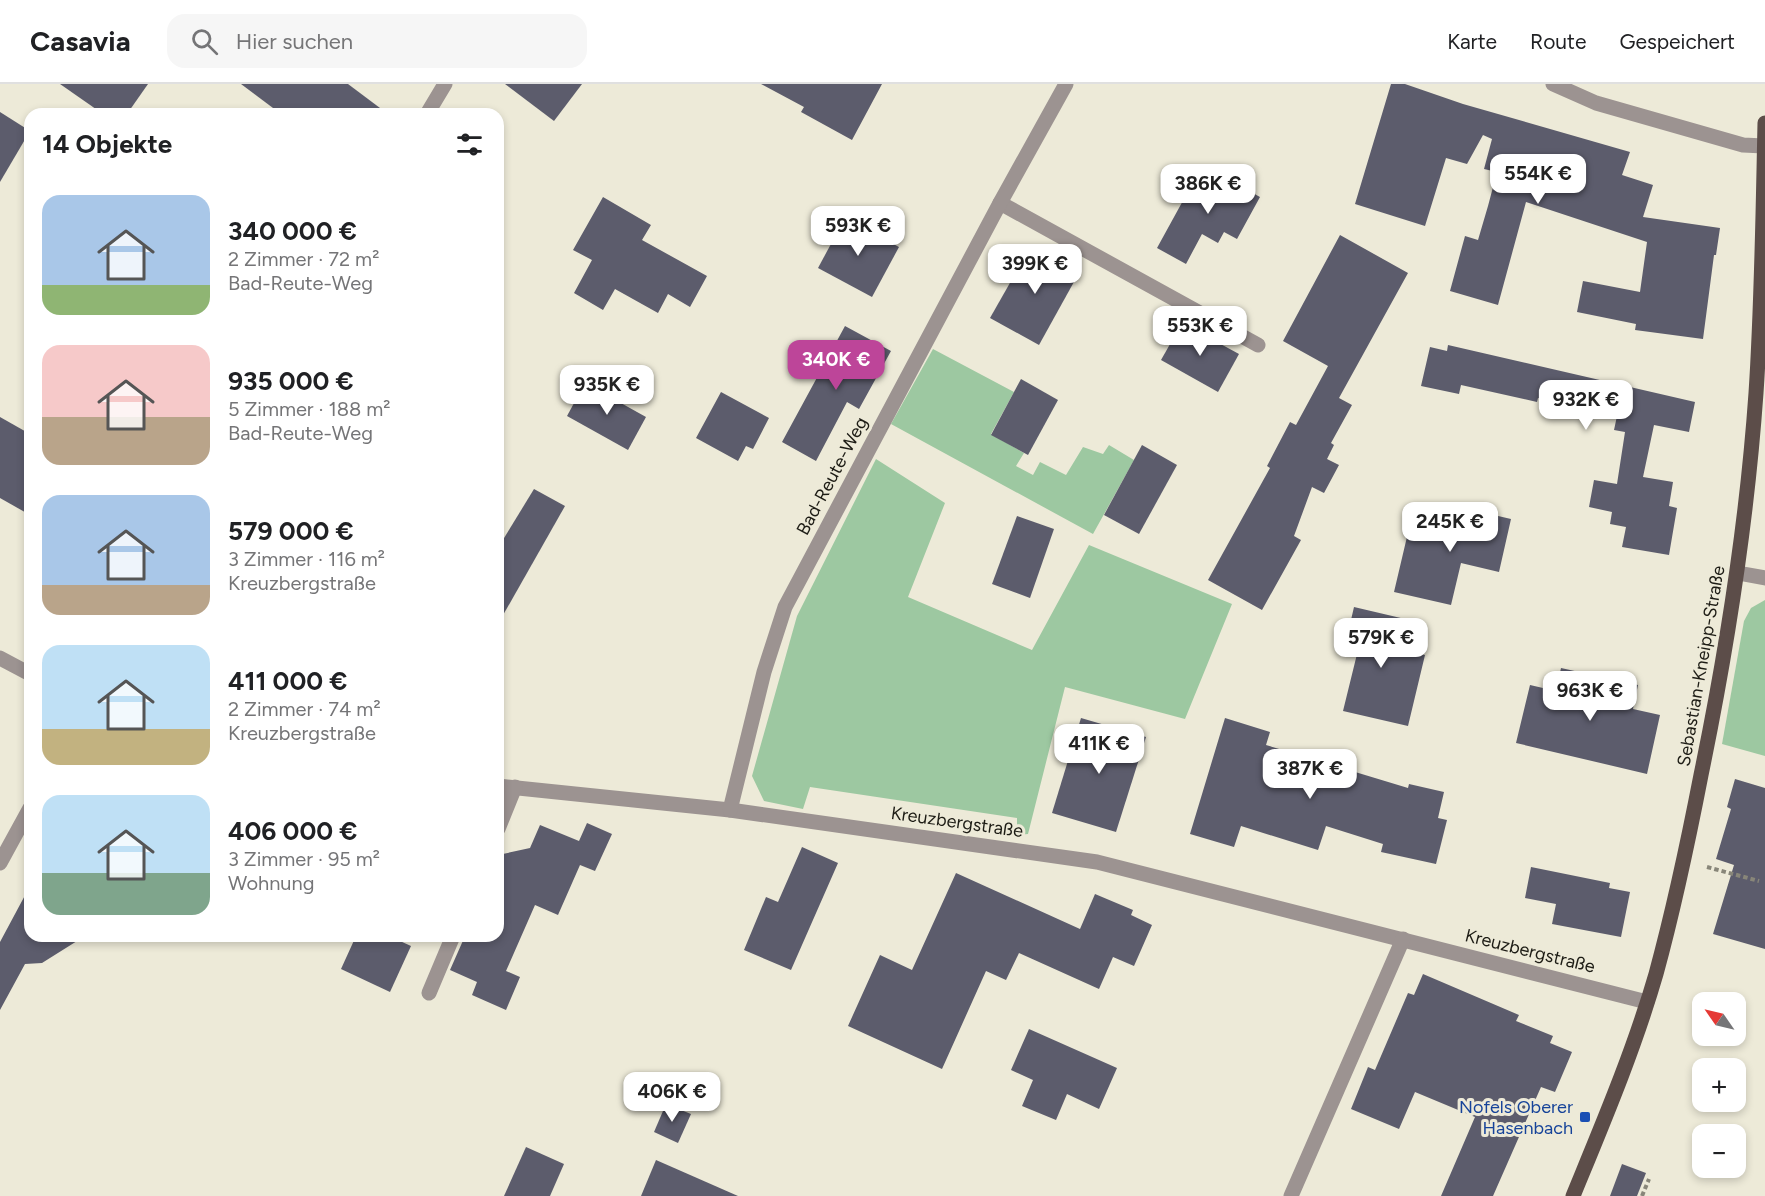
<!DOCTYPE html>
<html lang="de">
<head>
<meta charset="utf-8">
<style>
	body { margin:0; font-family:Figtree,sans-serif; background:#f6f6f6; color:#202124; height:100vh; display:flex; flex-direction:column; font-size:22px; white-space:nowrap }
	* { box-sizing:border-box; margin:0 }
	p { font-size:20px; color:#757577 }
	.icon { flex:none; width:33px; height:33px; fill:none; stroke:currentColor; stroke-width:2; stroke-linecap:round; stroke-linejoin:round }
	.map { position:relative; flex:1; overflow:hidden }
	.details { position:absolute; left:24px; top:24px; width:480px; height:834px; display:flex; flex-direction:column; background:#fff; border-radius:18px; box-shadow:0 3px 9px #0003 }
	.details>* { flex:none }
	.needle { width:39px; rotate:304deg }
	.fabs { position:absolute; left:1692px; top:908px; display:grid; gap:12px }
	.fabs a { display:grid; place-items:center; width:54px; height:54px; border-radius:12px; background:#fff; box-shadow:0 3px 9px #0003; font-size:30px }
	.price { position:absolute; translate:-50% -51px; padding:0 14px; border-radius:12px; background:#fff; color:#222; font-size:20px; line-height:39px; filter:drop-shadow(0 2px 3px #0008) }
	.price::after { content:''; position:absolute; left:50%; top:36px; width:18px; height:14px; margin-left:-9px; background:inherit; clip-path:polygon(0 0,100% 0,50% 100%) }
	.price.active { background:#bd4599; color:#fff }
	ul { padding:0; list-style:none }
	li { display:flex; align-items:center; gap:18px; height:150px; padding:0 18px }
	li span { display:grid; place-items:center; flex:none; width:168px; height:120px; border-radius:18px; color:#555 }
	li>.icon { margin-inline-start:auto }
	span .icon { width:72px; height:72px; fill:#fffc; stroke-width:1 }
	li b { font-size:26px }
	h2 { display:flex; justify-content:space-between; align-items:center; height:72px; padding:0 18px; font-size:26px }
	header { display:flex; align-items:center; gap:36px; box-sizing:border-box; height:84px; padding:0 30px; background:#fff; border-bottom:2px solid #e0e0e0 }
	header strong { font-size:28px }
	nav { display:flex; gap:33px; margin-inline-start:auto; font-size:21px }
	.search { width:420px; height:54px; background:#f6f6f6; display:flex; align-items:center; gap:15px; box-sizing:border-box; padding:0 21px; border-radius:18px; color:#757577; font-size:22px }
	.map>svg:first-child { display:block }
	.green { fill:#9dc8a1 }
	.building { fill:#5c5c6c }
	.lines { fill:none; stroke-linecap:round; stroke-linejoin:round }
	.path { stroke:#888679; stroke-width:4; stroke-dasharray:4.5 3; stroke-linecap:butt }
	.minor { stroke:#9c9391; stroke-width:15 }
	.major { stroke:#5c4d49; stroke-width:15 }
	.transit-dot { fill:#1a4fb4; stroke:#edead8; stroke-width:2 }
	.labels { text-anchor:middle; stroke-width:6; stroke-linejoin:round; paint-order:stroke }
	.street-label { font-size:18px; fill:#1d1c15; stroke:#edead8 }
	.transit-label { font-size:18px; fill:#164399; stroke:#edead8; text-anchor:end }
</style>
</head>
<body>
<header>
<strong>Casavia</strong>
<div class="search"><svg class="icon" aria-label="search" viewBox="0 0 24 24"><circle cx="10" cy="10" r="6"/><path d="M15 15l6 6"/></svg>Hier suchen</div>
<nav><a>Karte</a><a>Route</a><a>Gespeichert</a></nav>
</header>
<div class="map">
<svg width="1765" height="1112" viewBox="0 0 1765 1112">
	<rect width="100%" height="100%" fill="#edead8"/>
	<!-- green -->
	<g class="green">
		<path d="M 933,265 L 1014,308 L 991,350 L 1024,369 L 1016,382 L 1033,391 L 1040,378 L 1066,391 L 1083,363 L 1103,370 L 1109,361 L 1134,376 L 1093,450 L 891,340 Z"/>
		<path d="M 876,375 L 945,419 L 908,513 L 1032,566 L 1089,461 L 1232,520 L 1185,635 L 1065,603 L 1028,750 L 1017,751 L 1017,734 L 810,703 L 803,725 L 764,717 L 752,692 L 797,532 Z"/>
		<path d="M 1765,516 L 1765,672 L 1722,660 L 1744,537 L 1751,524 Z"/>
	</g>
	<!-- building -->
	<g class="building">
		<path d="M 60,0 L 148,0 L 127,30 L 103,30 Z"/>
		<path d="M 241,0 L 348,0 L 388,30 L 281,30 Z"/>
		<path d="M 505,0 L 582,0 L 554,37 Z"/>
		<path d="M 761,0 L 882,0 L 852,56 L 801,28 L 804,23 Z"/>
		<path d="M 1391,0 L 1405,0 L 1463,20 L 1630,68 L 1622,91 L 1653,101 L 1643,133 L 1720,144 L 1716,171 L 1714,171 L 1703,255 L 1635,246 L 1636,240 L 1577,228 L 1583,197 L 1640,208 L 1647,158 L 1526,118 L 1498,221 L 1450,207 L 1465,152 L 1478,156 L 1488,122 L 1497,88 L 1484,85 L 1492,55 L 1483,51 L 1467,80 L 1446,74 L 1425,142 L 1355,120 Z"/>
		<path d="M 0,28 L 30,47 L 0,98 Z"/>
		<path d="M 1207,84 L 1260,113 L 1237,155 L 1224,148 L 1218,159 L 1202,150 L 1186,180 L 1157,164 L 1185,113 L 1190,116 Z"/>
		<path d="M 603,113 L 651,141 L 642,156 L 707,192 L 690,223 L 668,210 L 658,229 L 615,205 L 603,226 L 574,209 L 592,176 L 573,166 Z"/>
		<path d="M 845,134 L 899,163 L 872,213 L 818,184 Z"/>
		<path d="M 1340,151 L 1408,189 L 1339,314 L 1352,321 L 1331,359 L 1334,361 L 1327,375 L 1339,381 L 1324,409 L 1312,403 L 1294,452 L 1301,456 L 1262,526 L 1208,496 L 1270,384 L 1267,382 L 1290,338 L 1296,341 L 1328,282 L 1283,257 Z"/>
		<path d="M 1032,160 L 1080,187 L 1039,261 L 990,234 Z"/>
		<path d="M 1182,239 L 1239,270 L 1218,308 L 1161,276 Z"/>
		<path d="M 845,242 L 891,267 L 859,325 L 847,318 L 816,377 L 782,358 Z"/>
		<path d="M 1448,261 L 1695,318 L 1689,348 L 1654,341 L 1643,393 L 1673,398 L 1669,422 L 1677,424 L 1669,471 L 1622,463 L 1626,443 L 1610,440 L 1612,428 L 1589,423 L 1594,396 L 1617,400 L 1625,348 L 1614,346 L 1617,332 L 1538,314 L 1537,318 L 1461,301 L 1459,310 L 1421,302 L 1430,263 L 1447,267 Z"/>
		<path d="M 1021,295 L 1058,316 L 1028,371 L 991,351 Z"/>
		<path d="M 585,299 L 646,333 L 628,366 L 567,332 Z"/>
		<path d="M 721,308 L 769,334 L 753,365 L 746,362 L 738,377 L 696,354 Z"/>
		<path d="M 0,333 L 30,350 L 30,431 L 0,414 Z"/>
		<path d="M 1142,361 L 1177,381 L 1139,450 L 1104,431 Z"/>
		<path d="M 534,405 L 565,422 L 498,540 L 498,464 Z"/>
		<path d="M 1451,421 L 1511,435 L 1499,488 L 1461,479 L 1451,521 L 1394,508 L 1410,440 L 1444,448 Z"/>
		<path d="M 1017,432 L 1054,445 L 1030,514 L 992,500 Z"/>
		<path d="M 1354,523 L 1405,535 L 1397,564 L 1425,571 L 1408,642 L 1343,627 L 1357,570 L 1344,566 Z"/>
		<path d="M 1561,584 L 1638,601 L 1633,625 L 1660,631 L 1647,690 L 1516,659 L 1530,601 L 1556,607 Z"/>
		<path d="M 1081,634 L 1146,653 L 1116,748 L 1052,729 Z"/>
		<path d="M 1225,634 L 1270,648 L 1266,661 L 1408,704 L 1409,700 L 1444,708 L 1438,734 L 1447,736 L 1436,780 L 1381,768 L 1383,760 L 1326,742 L 1318,766 L 1241,742 L 1234,763 L 1190,750 Z"/>
		<path d="M 1735,695 L 1765,704 L 1765,865 L 1713,850 L 1734,781 L 1716,775 L 1731,725 L 1727,723 Z"/>
		<path d="M 587,739 L 612,750 L 595,787 L 580,781 L 558,831 L 535,821 L 506,887 L 520,893 L 506,926 L 472,911 L 477,898 L 450,886 L 465,852 L 498,852 L 498,771 L 530,764 L 540,741 L 579,757 Z"/>
		<path d="M 802,763 L 838,779 L 791,886 L 744,866 L 766,813 L 778,818 Z"/>
		<path d="M 1531,783 L 1610,799 L 1609,804 L 1630,808 L 1621,853 L 1552,840 L 1556,820 L 1525,814 Z"/>
		<path d="M 956,789 L 1080,845 L 1095,810 L 1133,826 L 1131,831 L 1152,841 L 1134,882 L 1113,873 L 1099,905 L 1019,869 L 1006,896 L 986,887 L 942,985 L 848,942 L 880,871 L 912,886 Z"/>
		<path d="M 30,802 L 30,852 L 85,852 L 42,879 L 25,880 L 0,926 L 0,858 Z"/>
		<path d="M 356,852 L 389,852 L 411,862 L 390,908 L 341,885 Z"/>
		<path d="M 1423,890 L 1519,931 L 1516,937 L 1553,952 L 1550,959 L 1572,968 L 1555,1008 L 1541,1003 L 1493,1112 L 1441,1112 L 1475,1033 L 1415,1008 L 1399,1045 L 1351,1025 L 1368,983 L 1375,986 L 1408,909 L 1414,911 Z"/>
		<path d="M 1029,945 L 1117,984 L 1099,1025 L 1067,1010 L 1056,1036 L 1022,1022 L 1033,996 L 1011,986 Z"/>
		<path d="M 666,1020 L 691,1030 L 678,1059 L 654,1048 Z"/>
		<path d="M 526,1063 L 564,1080 L 550,1112 L 504,1112 Z"/>
		<path d="M 656,1076 L 738,1112 L 641,1112 Z"/>
		<path d="M 1622,1080 L 1646,1089 L 1637,1112 L 1610,1112 Z"/>
	</g>
	<g class="lines">
		<!-- path -->
		<g class="path">
			<path d="M 1707,783 L 1759,797"/>
			<path d="M 1642,1112 L 1649,1095"/>
		</g>
		<!-- minor -->
		<g class="minor">
			<path d="M 1553,0 L 1596,19 L 1743,61 L 1764,62"/>
			<path d="M 427,30 L 445,0"/>
			<path d="M 1000,119 L 1258,261"/>
			<path d="M 1738,489 L 1765,494"/>
			<path d="M 0,574 L 30,590"/>
			<path d="M 498,702 L 730,726 L 1097,778 L 1647,918"/>
			<path d="M 730,726 L 764,588 L 785,523 L 1000,119 L 1066,0"/>
			<path d="M 498,745 L 515,703"/>
			<path d="M 0,779 L 30,724"/>
			<path d="M 429,909 L 453,852"/>
			<path d="M 1291,1112 L 1403,855"/>
		</g>
		<!-- major -->
		<path class="major" d="M 1573,1112 C 1603,1039 1634,966 1656,890 C 1674,824 1688,758 1701,691 C 1727,565 1747,438 1756,309 C 1762,219 1763,129 1765,39"/>
	</g>
	<!-- markers -->
	<rect class="transit-dot" x="1579" y="1027" width="12" height="12" rx="3"/>
	<g class="labels">
		<!-- street labels -->
		<g class="street-label">
			<text transform="translate(832 392) rotate(-62)" y="6">Bad-Reute-Weg</text>
			<text transform="translate(1701 582) rotate(-80)" y="6">Sebastian-Kneipp-Straße</text>
			<text transform="translate(957 738) rotate(8)" y="6">Kreuzbergstraße</text>
			<text transform="translate(1530 867) rotate(14)" y="6">Kreuzbergstraße</text>
		</g>
		<!-- transit labels -->
		<g class="transit-label">
			<text x="1573" y="1029">Nofels Oberer<tspan x="1573" dy="21">Hasenbach</tspan></text>
		</g>
	</g>
</svg>
<div class="fabs">
<a><svg class="needle" viewBox="-14 -14 28 28"><path d="M0-13l5 13h-10z" fill="#e53935"/><path d="M0 13l5-13h-10z" fill="#757577"/></svg></a>
<a>+</a>
<a>−</a>
</div>
<b class="price" style="left:1538px;top:121px">554K €</b>
<b class="price" style="left:1208px;top:131px">386K €</b>
<b class="price" style="left:858px;top:173px">593K €</b>
<b class="price" style="left:1035px;top:211px">399K €</b>
<b class="price" style="left:1200px;top:273px">553K €</b>
<b class="price active" style="left:836px;top:307px">340K €</b>
<b class="price" style="left:607px;top:332px">935K €</b>
<b class="price" style="left:1586px;top:347px">932K €</b>
<b class="price" style="left:1450px;top:469px">245K €</b>
<b class="price" style="left:1381px;top:585px">579K €</b>
<b class="price" style="left:1590px;top:638px">963K €</b>
<b class="price" style="left:1099px;top:691px">411K €</b>
<b class="price" style="left:1310px;top:716px">387K €</b>
<b class="price" style="left:672px;top:1039px">406K €</b>
<section class="details">
<h2>14 Objekte<svg class="icon" aria-label="filters" viewBox="0 0 24 24"><path d="M4 7h16M4 17h16"/><circle cx="9" cy="7" r="2"/><circle cx="15" cy="17" r="2"/></svg></h2>
<ul>
<li><span style="background:linear-gradient(#a9c7e8 75%,#8fb573 0)"><svg class="icon" aria-label="home" viewBox="0 0 24 24"><path d="M3 11l9-7 9 7M6 9v11h12V9"/></svg></span><div><b>340 000 €</b><p>2 Zimmer · 72 m²</p><p>Bad-Reute-Weg</p></div></li>
<li><span style="background:linear-gradient(#f6c9c9 60%,#b9a48a 0)"><svg class="icon" aria-label="home" viewBox="0 0 24 24"><path d="M3 11l9-7 9 7M6 9v11h12V9"/></svg></span><div><b>935 000 €</b><p>5 Zimmer · 188 m²</p><p>Bad-Reute-Weg</p></div></li>
<li><span style="background:linear-gradient(#a9c7e8 75%,#b9a48a 0)"><svg class="icon" aria-label="home" viewBox="0 0 24 24"><path d="M3 11l9-7 9 7M6 9v11h12V9"/></svg></span><div><b>579 000 €</b><p>3 Zimmer · 116 m²</p><p>Kreuzbergstraße</p></div></li>
<li><span style="background:linear-gradient(#bfe0f5 70%,#c2b280 0)"><svg class="icon" aria-label="home" viewBox="0 0 24 24"><path d="M3 11l9-7 9 7M6 9v11h12V9"/></svg></span><div><b>411 000 €</b><p>2 Zimmer · 74 m²</p><p>Kreuzbergstraße</p></div></li>
<li><span style="background:linear-gradient(#bfe0f5 65%,#7fa58c 0)"><svg class="icon" aria-label="home" viewBox="0 0 24 24"><path d="M3 11l9-7 9 7M6 9v11h12V9"/></svg></span><div><b>406 000 €</b><p>3 Zimmer · 95 m²</p><p>Wohnung</p></div></li>
</ul>
</section>
</div>
</body>
</html>
